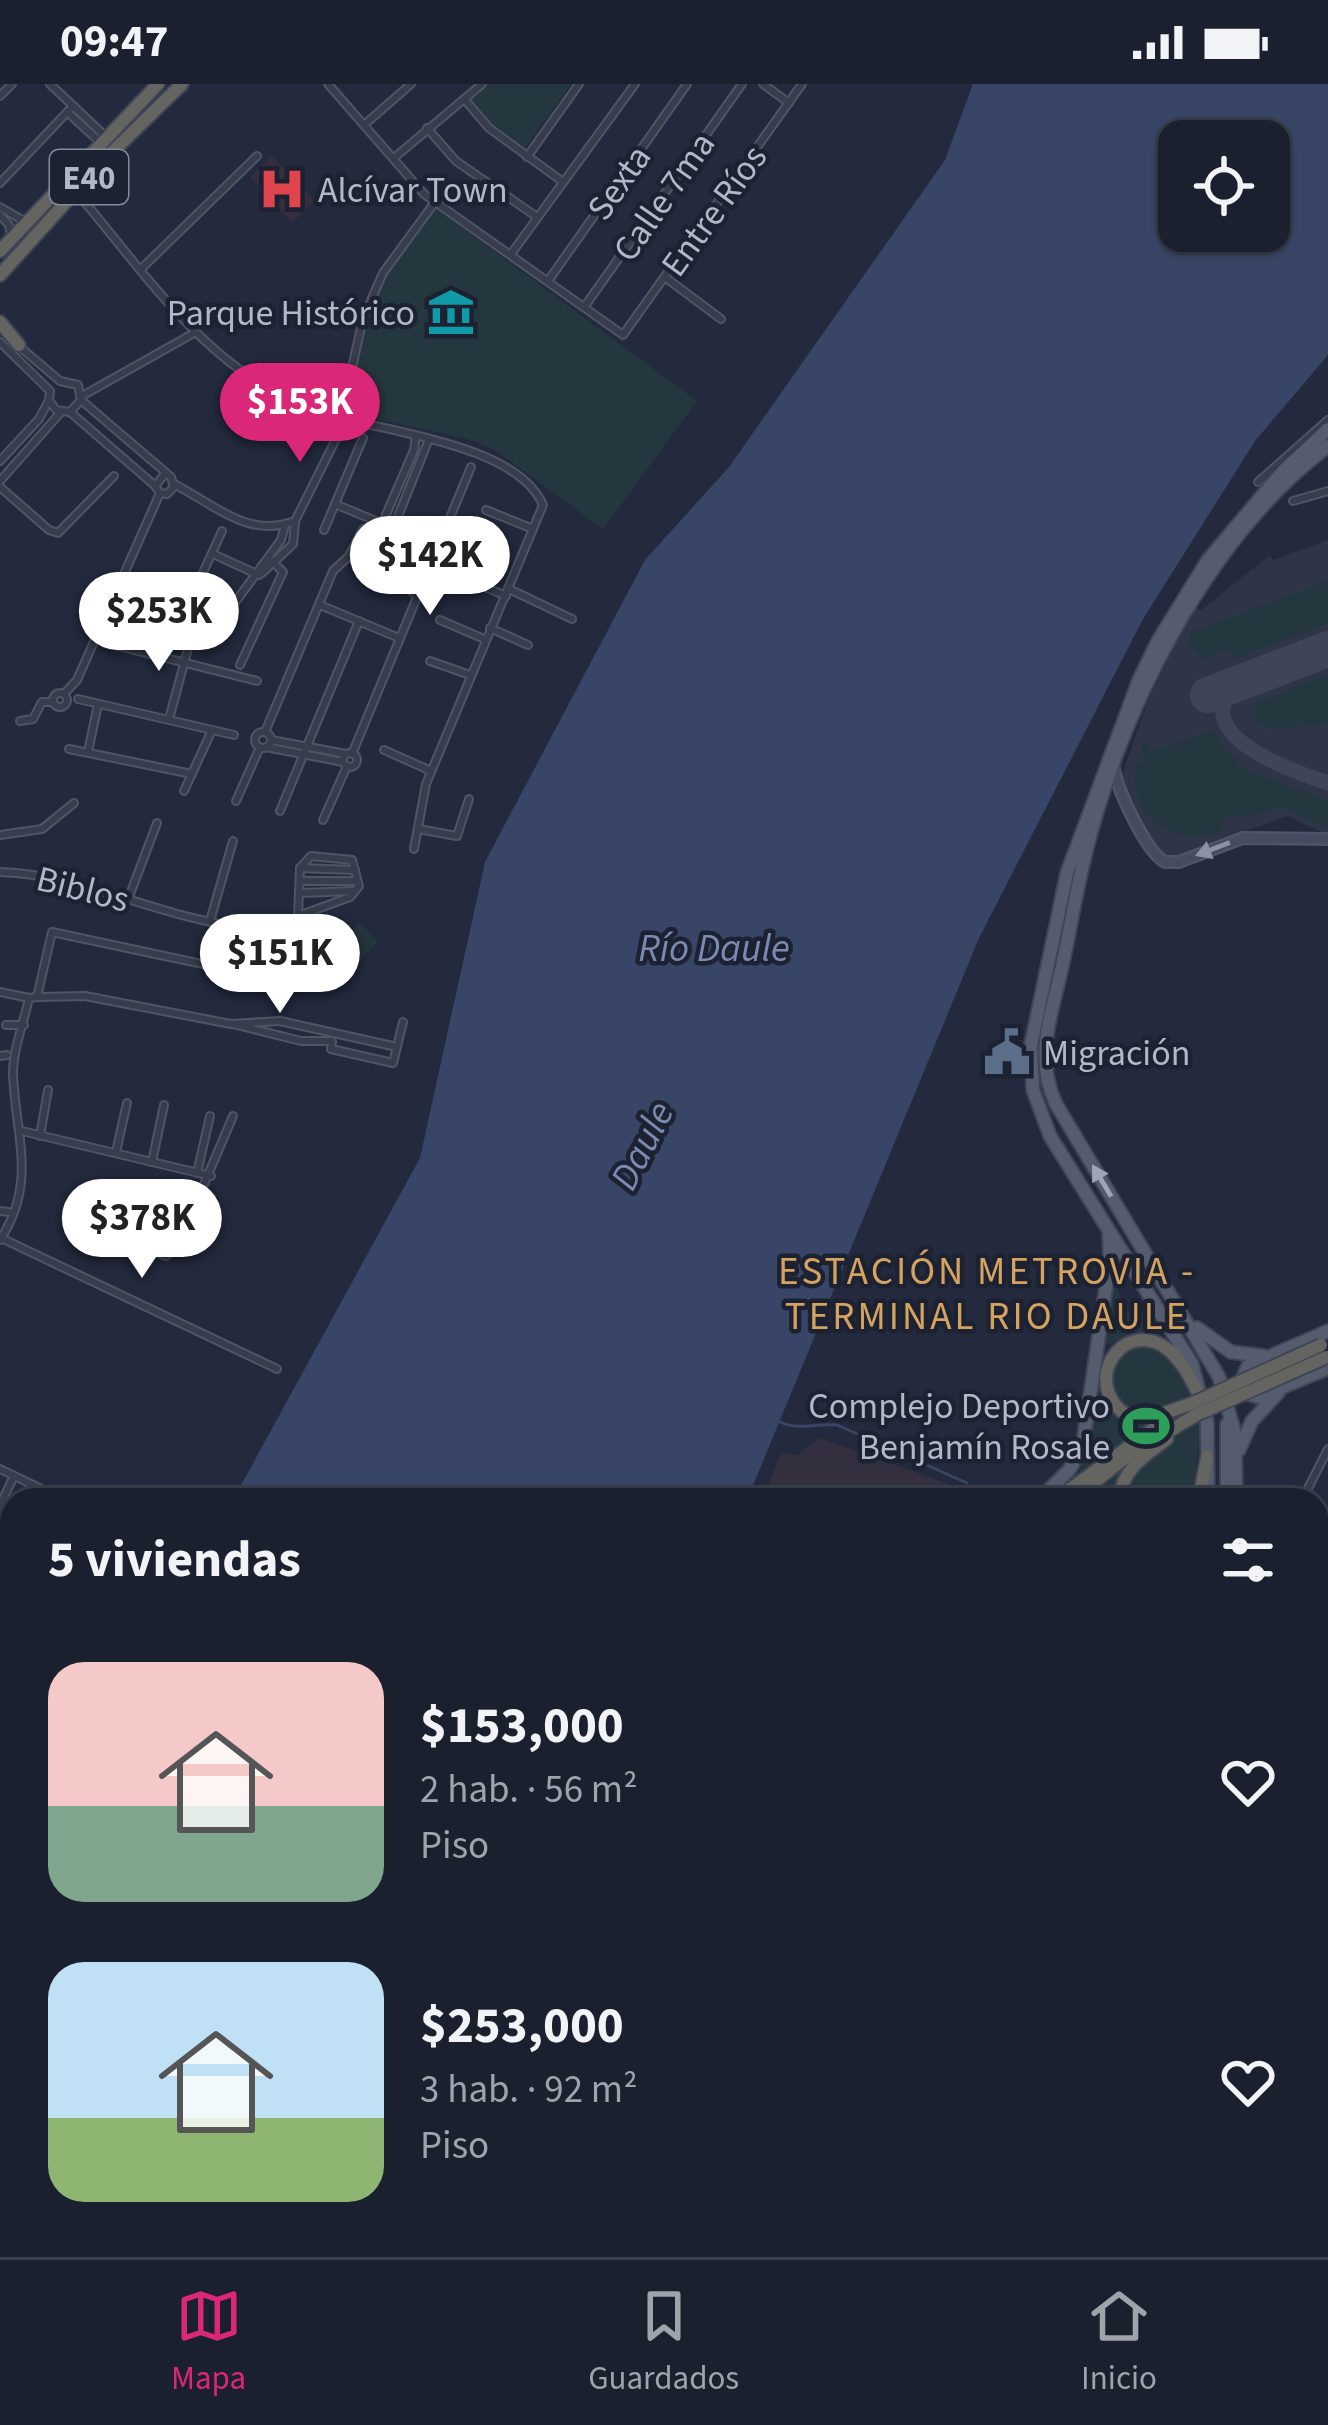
<!DOCTYPE html>
<html lang="es">
<head>
<meta charset="utf-8">
<style>
	body { margin:0; font-family:"Source Sans 3",sans-serif; background:#272d3a; color:#f1f3f6; height:100vh; display:flex; flex-direction:column; font-size:45px; white-space:nowrap }
	* { box-sizing:border-box; margin:0 }
	p { font-size:39px; color:#9fa3aa }
	.icon { flex:none; width:66px; height:66px; fill:none; stroke:currentColor; stroke-width:2; stroke-linecap:round; stroke-linejoin:round }
	.map { position:relative; flex:1; overflow:hidden }
	.side { position:absolute; left:0px; top:1404px; width:1329px; height:771px; display:flex; flex-direction:column; background:#1a202e; border-radius:36px 36px 0 0; box-shadow:0 3px 9px #0004,0 0 0 3px #383e4a }
	.side>* { flex:none }
	.tools { position:absolute; left:1158px; top:36px; display:grid; gap:24px }
	.tools a { display:grid; place-items:center; width:132px; height:132px; border-radius:24px; background:#1a202e; box-shadow:0 3px 9px #0004,0 0 0 3px #383e4a; font-size:60px }
	.price { position:absolute; translate:-50% -102px; padding:0 27px; border-radius:42px; background:#fff; color:#222; font-size:39px; line-height:78px; filter:drop-shadow(0 3px 6px #0008) }
	.price::after { content:''; position:absolute; left:50%; top:72px; width:36px; height:27px; margin-left:-18px; background:inherit; clip-path:polygon(0 0,100% 0,50% 100%) }
	.price.on { background:#db2777; color:#fff }
	ul { padding:0; list-style:none }
	li { display:flex; align-items:center; gap:36px; height:300px; padding:0 48px }
	li span { display:grid; place-items:center; flex:none; width:336px; height:240px; border-radius:36px; color:#555 }
	li>.icon { margin-inline-start:auto }
	span .icon { width:144px; height:144px; fill:#fffc; stroke-width:1 }
	li b { font-size:51px }
	h2 { display:flex; justify-content:space-between; align-items:center; height:144px; padding:0 48px; font-size:51px }
	.status { display:flex; justify-content:space-between; align-items:center; height:84px; padding:0 60px; background:#1a202e; direction:ltr }
	.status svg { height:33px; fill:currentColor }
	.tabs { display:flex; justify-content:space-around; align-items:center; height:168px; border-top:3px solid #383e4a; background:#1a202e; font-size:33px; color:#9fa3aa }
	.tabs a { display:grid; justify-items:center; gap:6px }
	.tabs .on { color:#db2777 }
	.map>svg:first-child { display:block }
	.medical { fill:#332f3e }
	.airport { fill:#2e3547 }
	.green { fill:#25373e }
	.water { fill:#384566; fill-rule:evenodd }
	.lines { fill:none; stroke-linecap:round; stroke-linejoin:round }
	.stream { stroke:#384566; stroke-width:3 }
	.taxiway { stroke:#3e4558; stroke-width:15 }
	.runway { stroke:#3e4558; stroke-width:36 }
	.minor-casing { stroke:#4f5565; stroke-width:10 }
	.tertiary-casing { stroke:#4f5565; stroke-width:12 }
	.secondary-casing { stroke:#4f5565; stroke-width:14 }
	.primary-casing { stroke:#404656; stroke-width:16 }
	.trunk-casing { stroke:#3f4555; stroke-width:16 }
	.minor { stroke:#373d4d; stroke-width:6 }
	.tertiary { stroke:#373d4d; stroke-width:8 }
	.secondary { stroke:#454b60; stroke-width:9 }
	.primary { stroke:#555c6d; stroke-width:12 }
	.trunk { stroke:#646460; stroke-width:12 }
	.trunk-bridge-casing { stroke:#3f4555; stroke-width:16; stroke-linecap:butt }
	.trunk-bridge { stroke:#646460; stroke-width:12 }
	.oneway { fill:#8c92a4 }
	.oneway2 { fill:#9fa6b6 }
	.labels { text-anchor:middle; stroke-width:9; stroke-linejoin:round; paint-order:stroke }
	.shield { fill:#1c2232; stroke:#858b9b; stroke-width:3 }
	.shield-label { font-size:33px; font-weight:bold; fill:#b2b8c8 }
	.street-label { font-size:36px; fill:#b2b8c8; stroke:#1c2232 }
	.poi-label { font-size:36px; fill:#b2b8c8; stroke:#1c2232; text-anchor:start }
	.water-label { font-size:39px; font-style:italic; fill:#7a8ab0; stroke:#1c2232 }
	.neighbourhood-label { font-size:39px; letter-spacing:3px; fill:#d5a360; stroke:#1c2232 }
</style>
</head>
<body>
<div class="status"><b>09:47</b><svg viewBox="0 0 49 12"><path d="M0 12V9h3v3zM5 12V6h3v6zM10 12V3h3v9zM15 12V0h3v12zM26 1h20v11H26zM47 4h2v5h-2z"/></svg></div>
<div class="map">
<svg width="1328" height="2173" viewBox="0 0 1328 2173">
	<rect width="100%" height="100%" fill="#232a3d"/>
	<!-- medical -->
	<g class="medical">
		<path d="M 272,72 L 314,117 L 292,139 L 250,93 Z"/>
		<path d="M 819,1354 L 966,1406 L 959,1416 L 762,1416 L 781,1369 L 798,1371 Z"/>
	</g>
	<!-- airport -->
	<path class="airport" d="M 1328,456 L 1328,751 L 1287,732 L 1169,775 L 1155,766 L 1121,694 L 1148,616 L 1168,574 L 1196,525 L 1201,526 L 1270,471 L 1273,476 Z"/>
	<!-- green -->
	<g class="green">
		<path d="M 488,0 L 571,0 L 525,64 L 491,39 L 470,15 Z"/>
		<path d="M 436,124 L 697,317 L 603,445 L 495,366 L 468,355 L 349,329 L 362,239 L 387,191 Z"/>
		<path d="M 1328,497 L 1328,539 L 1234,575 L 1229,564 L 1202,575 L 1189,560 L 1190,549 Z"/>
		<path d="M 1328,590 L 1328,640 L 1268,645 L 1256,636 L 1256,619 Z"/>
		<path d="M 1214,645 L 1223,663 L 1238,676 L 1236,682 L 1328,717 L 1328,744 L 1281,723 L 1254,731 L 1225,733 L 1219,739 L 1224,747 C 1177,764 1126,734 1137,680 L 1145,677 L 1141,660 L 1147,659 L 1152,668 Z"/>
		<path d="M 359,839 L 378,857 L 343,895 L 322,878 Z"/>
		<path d="M 1113,1190 L 1123,1221 L 1114,1234 L 1135,1224 L 1146,1229 L 1155,1244 L 1150,1249 C 1129,1244 1120,1261 1100,1261 Z"/>
		<path d="M 1134,1262 C 1175,1263 1197,1302 1199,1341 C 1200,1366 1192,1392 1197,1416 L 1080,1416 L 1141,1347 L 1082,1388 L 1076,1384 L 1099,1326 L 1101,1303 C 1117,1291 1113,1277 1134,1262 Z"/>
	</g>
	<!-- water -->
	<g class="water">
		<path d="M 973,0 L 1328,0 L 1328,271 L 1255,357 L 1143,535 L 979,854 L 747,1416 L 233,1416 L 420,1074 L 485,778 L 645,476 L 729,383 L 945,76 ZM 1269,57 L 1269,147 L 1179,147 L 1179,57 Z"/>
		<path d="M 12,1633 L 12,2163 L 123,2163 L 111,2173 L 0,2173 L 0,1641 Z"/>
	</g>
	<g class="lines">
		<!-- stream -->
		<path class="stream" d="M 780,1338 C 799,1347 817,1339 837,1341 L 967,1399"/>
		<!-- taxiway -->
		<path class="taxiway" d="M 1239,599 C 1181,649 1294,688 1328,699"/>
		<!-- runway -->
		<path class="runway" d="M 1208,611 L 1328,565"/>
		<defs>
			<g id="minor">
				<path d="M 50,0 L 105,52"/>
				<path d="M 328,0 L 424,110 L 623,251 L 802,0"/>
				<path d="M 763,0 L 789,19"/>
				<path d="M 0,12 L 12,0"/>
				<path d="M 465,16 L 489,44 L 563,98"/>
				<path d="M 67,28 L 100,58"/>
				<path d="M 364,41 L 411,0"/>
				<path d="M 427,44 L 456,77 L 537,133"/>
				<path d="M 527,73 L 579,0"/>
				<path d="M 394,74 L 482,0"/>
				<path d="M 0,99 L 73,22"/>
				<path d="M 78,110 C 145,189 204,281 303,322 C 364,348 514,354 543,421 L 426,700 L 414,765"/>
				<path d="M 0,123 L 24,137"/>
				<path d="M 0,131 L 9,141 L 11,153"/>
				<path d="M 511,170 L 635,0"/>
				<path d="M 141,185 L 257,72"/>
				<path d="M 666,194 L 721,235"/>
				<path d="M 548,197 L 687,0"/>
				<path d="M 585,222 L 742,0"/>
				<path d="M 0,258 L 50,307 L 49,316 L 56,326 L 70,328 L 81,316"/>
				<path d="M 20,263 L 60,297 L 78,301 L 81,316 L 171,393 L 174,403 L 167,410 L 160,409 L 155,402 L 164,391"/>
				<path d="M 82,312 L 194,249"/>
				<path d="M 70,328 L 153,400"/>
				<path d="M 0,377 L 39,335 L 49,316"/>
				<path d="M 0,397 L 61,328"/>
				<path d="M 1258,398 L 1328,336"/>
				<path d="M 174,400 C 214,420 247,455 295,437 L 336,355 L 362,239 L 372,214 L 383,189 L 435,118"/>
				<path d="M 0,403 L 49,446 L 58,449 L 114,392"/>
				<path d="M 1293,417 L 1328,407"/>
				<path d="M 335,420 L 438,463"/>
				<path d="M 486,426 L 533,445"/>
				<path d="M 324,446 L 363,354"/>
				<path d="M 213,470 L 259,491"/>
				<path d="M 349,472 L 391,490 L 417,512"/>
				<path d="M 262,489 L 293,460 L 295,438"/>
				<path d="M 391,490 L 403,462 L 393,445 L 429,355"/>
				<path d="M 460,492 L 506,512"/>
				<path d="M 509,505 L 572,535"/>
				<path d="M 320,521 L 399,554"/>
				<path d="M 440,536 L 484,555"/>
				<path d="M 490,544 L 528,561"/>
				<path d="M 191,558 C 208,554 224,546 228,528 L 281,456 L 285,441"/>
				<path d="M 106,559 L 257,597"/>
				<path d="M 164,574 L 222,447"/>
				<path d="M 430,577 L 470,591"/>
				<path d="M 240,581 L 283,488 L 269,474"/>
				<circle cx="60" cy="616" r="7"/>
				<path d="M 64,610 L 77,596 L 160,409"/>
				<path d="M 78,615 L 234,651"/>
				<path d="M 169,635 L 192,550 L 205,538 L 228,528"/>
				<path d="M 20,637 L 33,635 L 42,618 L 53,618"/>
				<path d="M 265,648 L 333,487 L 349,472 L 363,445 L 382,440 L 414,366 L 416,352"/>
				<circle cx="263" cy="656" r="8"/>
				<path d="M 271,656 L 346,670"/>
				<path d="M 266,663 L 343,678"/>
				<path d="M 69,665 L 192,690"/>
				<path d="M 384,666 L 431,687"/>
				<path d="M 88,668 L 98,620"/>
				<circle cx="350" cy="676" r="7"/>
				<path d="M 352,670 L 471,383"/>
				<path d="M 184,707 L 212,646"/>
				<path d="M 236,717 L 260,663"/>
				<path d="M 280,727 L 359,537"/>
				<path d="M 323,736 L 347,682"/>
				<path d="M 418,745 L 457,752 L 469,715"/>
				<path d="M 0,751 L 42,745 L 74,719"/>
				<path d="M 311,772 L 352,776 L 359,802 L 350,813 L 298,832 L 300,784 Z"/>
				<path d="M 300,784 L 355,786"/>
				<path d="M 0,788 C 59,790 108,810 164,826 C 199,837 237,843 274,852 L 288,844 L 298,832"/>
				<path d="M 300,797 L 356,797"/>
				<path d="M 301,809 L 353,807"/>
				<path d="M 129,813 L 157,739"/>
				<path d="M 210,837 L 233,757"/>
				<path d="M 0,908 L 29,914"/>
				<path d="M 37,913 L 85,912 L 231,940 L 280,937 L 397,963"/>
				<path d="M 233,940 L 301,957 L 331,957"/>
				<path d="M 6,941 L 24,941"/>
				<path d="M 332,957 L 331,965 L 393,979 L 403,938"/>
				<path d="M 0,972 L 7,971"/>
				<path d="M 22,1047 L 211,1092"/>
				<path d="M 40,1052 L 48,1006"/>
				<path d="M 116,1068 L 127,1019"/>
				<path d="M 152,1078 L 164,1021"/>
				<path d="M 197,1089 L 210,1032"/>
				<path d="M 0,1127 L 9,1128"/>
				<path d="M 1,1154 L 277,1285"/>
				<path d="M 0,1156 C 38,1098 15,1052 13,989 C 13,965 24,938 29,914 L 37,913 L 52,848 L 263,893 L 274,852"/>
				<path d="M 109,1165 L 120,1153 L 165,1172 L 176,1166 L 233,1032"/>
				<path d="M 0,1385 L 64,1416"/>
				<path d="M 1302,1416 L 1328,1365"/>
				<path d="M 0,1421 L 14,1392"/>
				<path d="M 12,1448 L 12,1465"/>
				<path d="M 1317,1448 L 1328,1451"/>
				<path d="M 0,1468 L 12,1470"/>
				<path d="M 0,1533 L 12,1535"/>
				<path d="M 1317,1585 L 1328,1586"/>
				<path d="M 1317,1691 L 1328,1691"/>
				<path d="M 1317,1745 L 1328,1746"/>
				<path d="M 1317,1773 L 1328,1774"/>
				<path d="M 1318,1838 L 1320,1800"/>
				<path d="M 1317,1887 L 1319,1855"/>
				<path d="M 1317,1897 L 1328,1898"/>
				<path d="M 1317,2049 L 1328,2050"/>
				<path d="M 417,2163 L 428,2173"/>
				<path d="M 759,2163 L 771,2171 L 956,2171"/>
				<path d="M 1016,2163 L 1016,2173"/>
				<path d="M 1050,2163 L 1050,2173"/>
				<path d="M 1080,2163 L 1081,2173"/>
				<path d="M 1303,2163 L 1303,2170 L 1328,2172"/>
				<path d="M 453,2173 L 460,2163"/>
				<path d="M 597,2173 L 605,2163"/>
				<path d="M 638,2173 L 639,2163"/>
				<path d="M 675,2173 L 677,2163"/>
				<path d="M 712,2173 L 715,2163"/>
				<path d="M 741,2173 L 747,2163"/>
				<path d="M 1155,2173 L 1164,2163"/>
			</g>
			<g id="tertiary">
				<path d="M 1317,1950 L 1328,1951"/>
				<path d="M 1212,2163 L 1213,2173"/>
				<path d="M 1242,2163 L 1245,2173"/>
			</g>
			<g id="secondary">
				<path d="M 1114,685 C 1118,707 1146,768 1165,778 L 1179,778 L 1243,754 L 1328,755"/>
				<path d="M 1317,1483 L 1328,1485"/>
				<path d="M 1317,1492 L 1328,1495"/>
				<path d="M 0,1939 L 12,1947"/>
				<path d="M 0,1950 L 12,1958"/>
				<path d="M 351,2163 L 367,2173"/>
				<path d="M 1233,2163 L 1235,2173"/>
				<path d="M 1219,2173 L 1220,2163"/>
			</g>
			<g id="primary">
				<path d="M 1197,1244 L 1231,1268 L 1264,1272"/>
				<path d="M 1328,1247 L 1248,1282 L 1241,1298 L 1248,1310 L 1259,1313 L 1328,1284"/>
				<path d="M 1239,1366 L 1252,1337 L 1278,1309"/>
				<path d="M 1039,1416 L 1070,1385 L 1083,1359 L 1110,1176 L 1109,1149"/>
				<path d="M 1208,1416 L 1207,1338 L 1192,1280 L 1050,1052 L 1033,1006 L 1031,961 L 1067,789 L 1139,596 L 1158,557 L 1208,476 L 1283,387 L 1328,345"/>
				<path d="M 1227,1416 L 1227,1340"/>
				<path d="M 1236,1416 L 1235,1350 L 1219,1293 L 1056,1020 C 1033,971 1053,927 1063,878 C 1070,846 1075,813 1083,780 C 1117,632 1205,455 1328,362"/>
				<path d="M 340,2163 L 355,2173"/>
				<path d="M 372,2163 L 388,2173"/>
				<path d="M 494,2173 L 505,2163"/>
				<path d="M 539,2173 L 547,2163"/>
			</g>
			<g id="trunk">
				<path d="M 0,167 L 158,0"/>
				<path d="M 0,191 L 103,77 L 182,0"/>
				<path d="M 0,238 L 19,261"/>
				<path d="M 1193,1319 L 1153,1333 L 1125,1330 C 1080,1296 1124,1234 1166,1264 C 1184,1277 1193,1301 1204,1320"/>
				<path d="M 1055,1416 L 1167,1335"/>
				<path d="M 1072,1416 L 1126,1373 L 1196,1331"/>
				<path d="M 1120,1416 C 1120,1386 1146,1371 1167,1355"/>
				<path d="M 1199,1416 L 1207,1373"/>
				<path d="M 510,2173 L 517,2163"/>
				<path d="M 527,2173 L 534,2163"/>
			</g>
		</defs>
		<!-- minor casing -->
		<use href="#minor" class="minor-casing"/>
		<!-- tertiary casing -->
		<use href="#tertiary" class="tertiary-casing"/>
		<!-- secondary casing -->
		<use href="#secondary" class="secondary-casing"/>
		<!-- primary casing -->
		<use href="#primary" class="primary-casing"/>
		<!-- trunk casing -->
		<use href="#trunk" class="trunk-casing"/>
		<!-- minor -->
		<use href="#minor" class="minor"/>
		<!-- tertiary -->
		<use href="#tertiary" class="tertiary"/>
		<!-- secondary -->
		<use href="#secondary" class="secondary"/>
		<!-- primary -->
		<use href="#primary" class="primary"/>
		<!-- trunk -->
		<use href="#trunk" class="trunk"/>
		<defs>
			<g id="trunk-bridge">
				<path d="M 1193,1319 L 1321,1261"/>
				<path d="M 1196,1331 L 1327,1273"/>
			</g>
		</defs>
		<!-- trunk-bridge casing -->
		<use href="#trunk-bridge" class="trunk-bridge-casing"/>
		<!-- trunk-bridge -->
		<use href="#trunk-bridge" class="trunk-bridge"/>
	</g>
	<!-- one-way arrows -->
	<defs><path id="oneway-solid" d="M-6-.8H1V-3.2L6.5 0L1 3.2V.8H-6Z" transform="scale(3)"/></defs>
	<use class="oneway" href="#oneway-solid" transform="translate(1213 765) rotate(159)"/>
	<use class="oneway2" href="#oneway-solid" transform="translate(1102 1097) rotate(-121)"/>
	<!-- icons -->
	<defs>
		<symbol id="hospital-bare" viewBox="-9 -9 18 18"><path d="M-5-5h3v3.5h4V-5h3V5h-3V1.5h-4V5h-3Z" fill="#e0444e" stroke="#1c2232" stroke-width="2.5" paint-order="stroke"/></symbol>
		<symbol id="museum-bare" viewBox="-9 -9 18 18"><path d="M0-6L6-3V-2H-6V-3ZM-5-1h2V3h-2ZM-1-1h2V3h-2ZM3-1h2V3H3ZM-6 4H6V6H-6Z" fill="#0f9aa8" stroke="#1c2232" stroke-width="2.5" paint-order="stroke"/></symbol>
		<symbol id="civic-bare" viewBox="-9 -9 18 18"><path d="M-.6-6.5H3V-4.5H.6V-3L4-1V1h2V6H-6V1h2V-1L-.6-3ZM-1.2 2.5V6h2.4V2.5Z" fill="#5c6f8a" stroke="#1c2232" stroke-width="2.5" paint-order="stroke"/></symbol>
		<symbol id="stadium-bare" viewBox="-9 -9 18 18"><path d="M0-5a6.5 5 0 1 0 0 10a6.5 5 0 1 0 0-10ZM-3.5-1.8h7v3.6h-7Z" fill="#2e9e5b" stroke="#1c2232" stroke-width="2.5" paint-order="stroke"/></symbol>
	</defs>
	<g fill-rule="evenodd">
		<use href="#hospital-bare" x="249" y="72" width="66" height="66"/>
		<use href="#museum-bare" x="418" y="195" width="66" height="66"/>
		<use href="#civic-bare" x="974" y="935" width="66" height="66"/>
		<use href="#stadium-bare" x="1113" y="1309" width="66" height="66"/>
	</g>
	<g class="labels">
		<!-- shield labels -->
		<rect class="shield" x="50" y="66" width="78" height="54" rx="9"/>
		<g class="shield-label">
			<text x="89" y="105">E40</text>
		</g>
		<!-- street labels -->
		<g class="street-label">
			<text transform="translate(618 98) rotate(-55)" y="13">Sexta</text>
			<text transform="translate(663 112) rotate(-55)" y="13">Calle 7ma</text>
			<text transform="translate(713 126) rotate(-54)" y="13">Entre Ríos</text>
			<text transform="translate(83 804) rotate(14)" y="13">Biblos</text>
		</g>
		<!-- poi labels -->
		<g class="poi-label">
			<text x="318" y="118">Alcívar Town</text>
			<text x="415" y="241" text-anchor="end">Parque Histórico</text>
			<text x="1043" y="981">Migración</text>
			<text x="1110" y="1334" text-anchor="end">Complejo Deportivo<tspan x="1110" dy="41">Benjamín Rosale</tspan></text>
		</g>
		<!-- water labels -->
		<g class="water-label">
			<text x="714" y="877">Río Daule</text>
			<text transform="translate(641 1061) rotate(-63)" y="14">Daule</text>
		</g>
		<!-- neighbourhood labels -->
		<g class="neighbourhood-label">
			<text x="987" y="1200">ESTACIÓN METROVIA -<tspan x="987" dy="45">TERMINAL RIO DAULE</tspan></text>
		</g>
	</g>
</svg>
<div class="tools">
<a><svg class="icon" aria-label="locate" viewBox="0 0 24 24"><circle cx="12" cy="12" r="6"/><path d="M12 2v4M12 18v4M2 12h4M18 12h4"/></svg></a>
</div>
<b class="price on" style="left:300px;top:381px">$153K</b>
<b class="price" style="left:430px;top:534px">$142K</b>
<b class="price" style="left:159px;top:590px">$253K</b>
<b class="price" style="left:280px;top:932px">$151K</b>
<b class="price" style="left:142px;top:1197px">$378K</b>
<section class="side">
<h2>5 viviendas<svg class="icon" aria-label="filters" viewBox="0 0 24 24"><path d="M4 7h16M4 17h16"/><circle cx="9" cy="7" r="2"/><circle cx="15" cy="17" r="2"/></svg></h2>
<ul>
<li><span style="background:linear-gradient(#f6c9c9 60%,#7fa58c 0)"><svg class="icon" aria-label="home" viewBox="0 0 24 24"><path d="M3 11l9-7 9 7M6 9v11h12V9"/></svg></span><div><b>$153,000</b><p>2 hab. · 56 m²</p><p>Piso</p></div><svg class="icon" aria-label="heart" viewBox="0 0 24 24"><path d="M12 20l-8-8c-3-5 5-10 8-4 3-6 11-1 8 4z"/></svg></li>
<li><span style="background:linear-gradient(#bfe0f5 65%,#8fb573 0)"><svg class="icon" aria-label="home" viewBox="0 0 24 24"><path d="M3 11l9-7 9 7M6 9v11h12V9"/></svg></span><div><b>$253,000</b><p>3 hab. · 92 m²</p><p>Piso</p></div><svg class="icon" aria-label="heart" viewBox="0 0 24 24"><path d="M12 20l-8-8c-3-5 5-10 8-4 3-6 11-1 8 4z"/></svg></li>
</ul>
</section>
</div>
<nav class="tabs">
<a class="on"><svg class="icon" aria-label="map" viewBox="0 0 24 24"><path d="M3 6l6-2 6 2 6-2v14l-6 2-6-2-6 2zM9 4v14M15 6v14"/></svg>Mapa</a>
<a><svg class="icon" aria-label="saved" viewBox="0 0 24 24"><path d="M7 4h10v16l-5-4-5 4z"/></svg>Guardados</a>
<a><svg class="icon" aria-label="home" viewBox="0 0 24 24"><path d="M3 11l9-7 9 7M6 9v11h12V9"/></svg>Inicio</a>
</nav>
</body>
</html>
